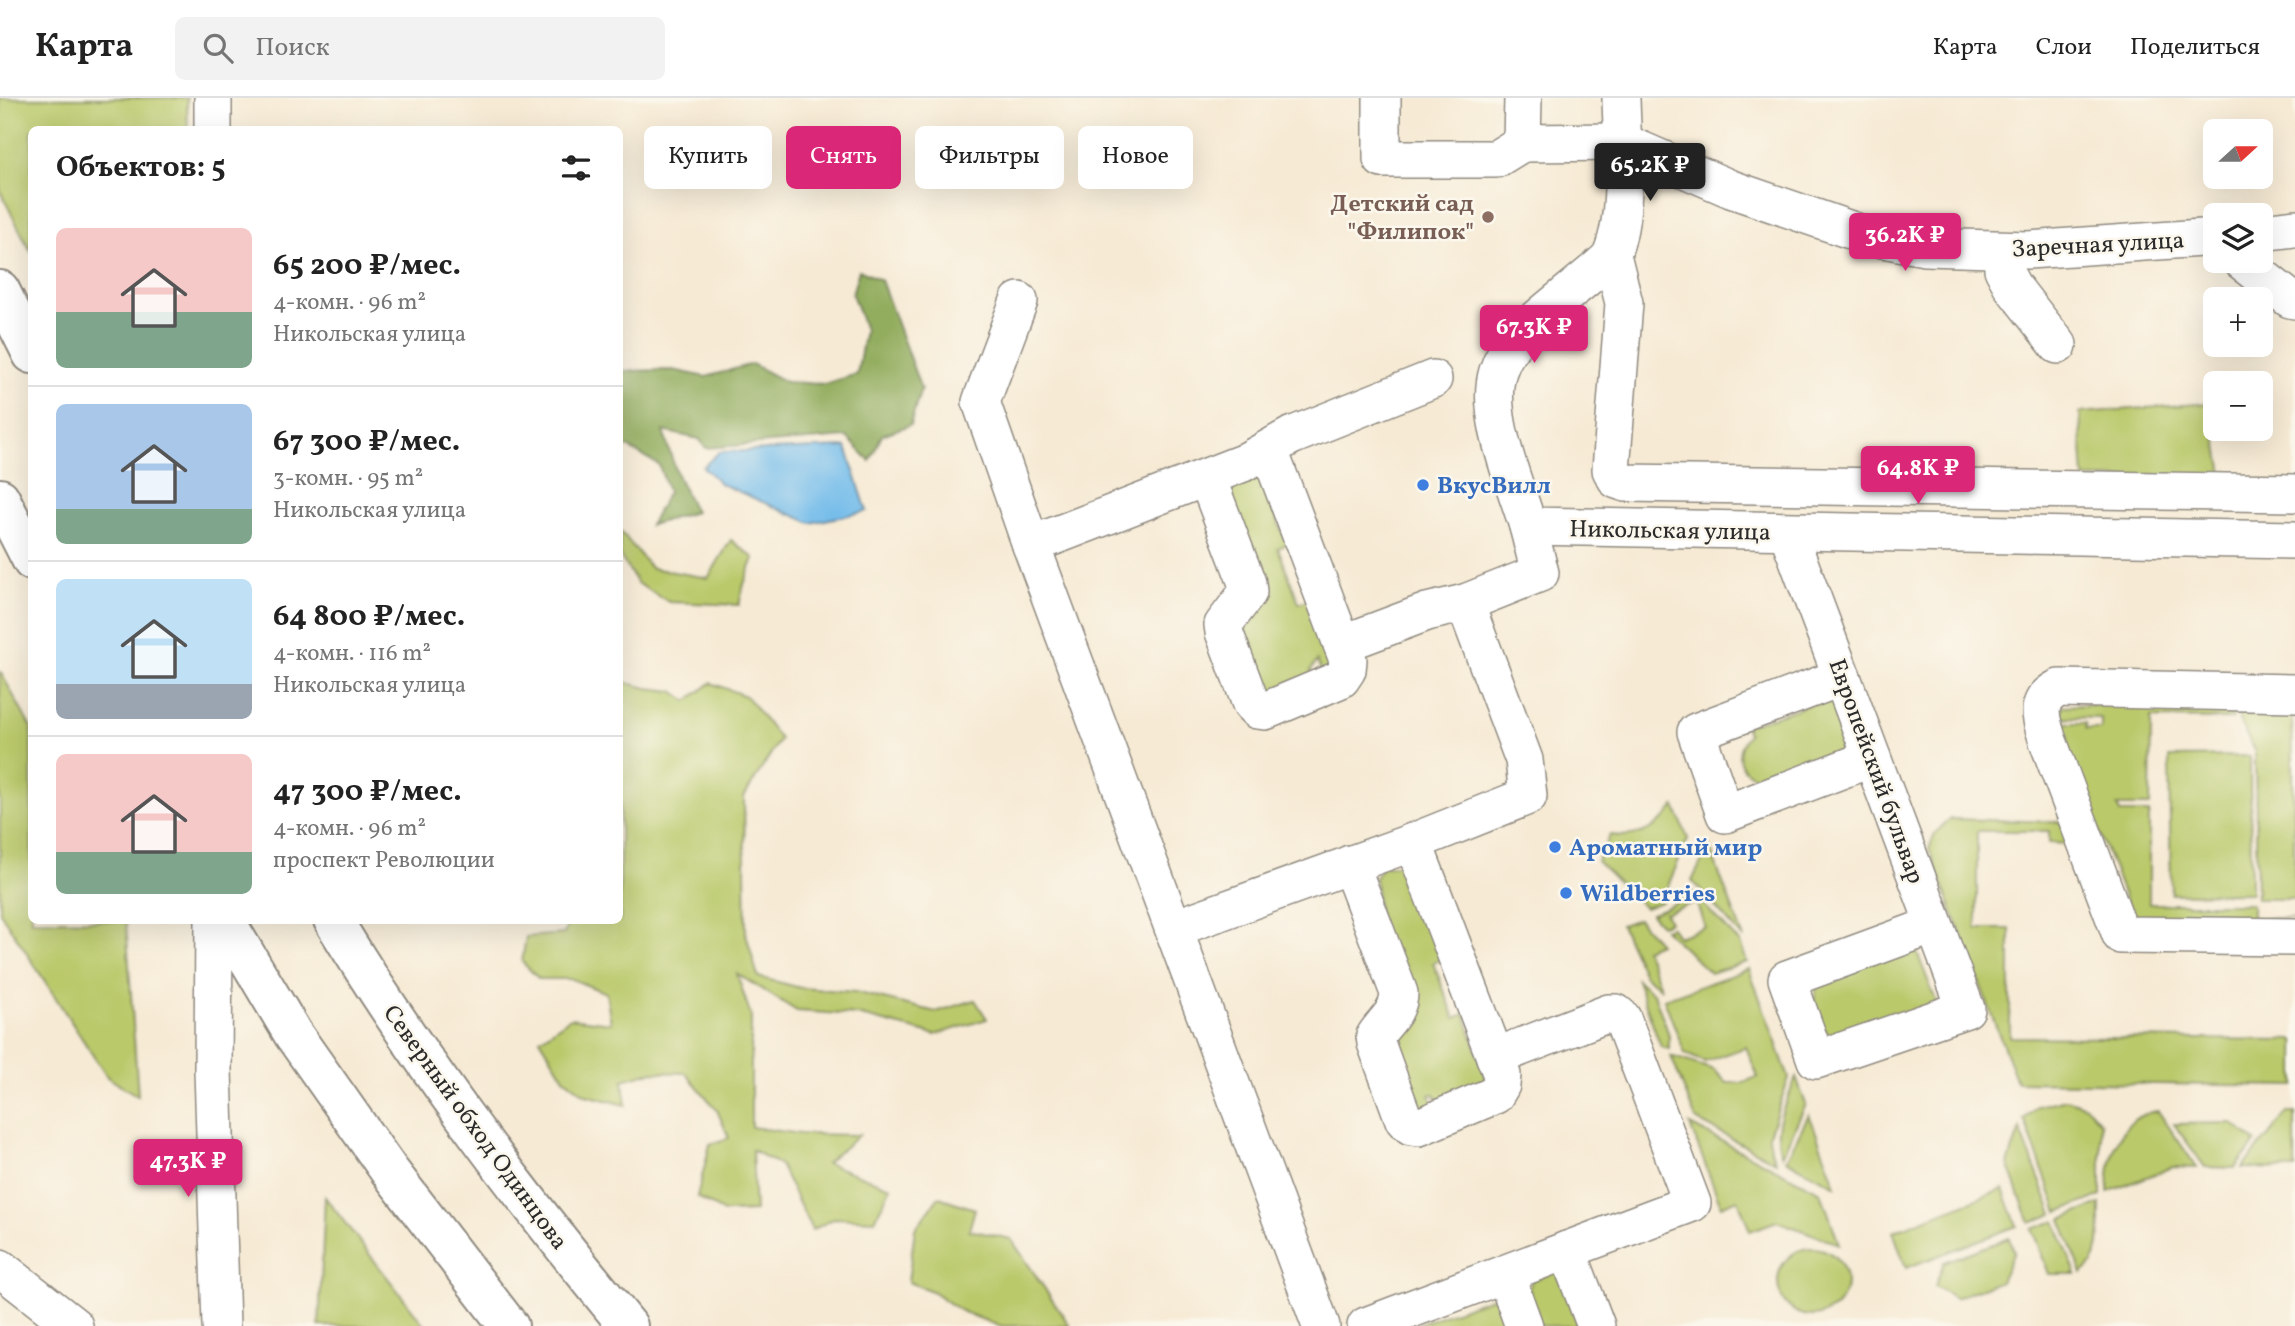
<!DOCTYPE html>
<html lang="ru">
<head>
<meta charset="utf-8">
<style>
	body { margin:0; font-family:Vollkorn,serif; background:#f2f2f2; color:#222; height:100vh; display:flex; flex-direction:column; font-size:26px; white-space:nowrap }
	* { box-sizing:border-box; margin:0 }
	p { font-size:23px; color:#767676 }
	.icon { flex:none; width:38px; height:38px; fill:none; stroke:currentColor; stroke-width:2; stroke-linecap:round; stroke-linejoin:round }
	.map { position:relative; flex:1; overflow:hidden }
	.details { position:absolute; left:28px; top:28px; width:595px; height:798px; display:flex; flex-direction:column; background:#fff; border-radius:10px; box-shadow:0 7px 28px #0002 }
	.details>* { flex:none }
	.banner { position:absolute; left:644px; top:28px; width:665px; height:63px; display:flex; gap:14px }
	.needle { width:46px; rotate:69deg }
	.fabs { position:absolute; left:2203px; top:21px; display:grid; gap:14px }
	.fabs a { display:grid; place-items:center; width:70px; height:70px; border-radius:10px; background:#fff; box-shadow:0 7px 28px #0002; font-size:35px }
	.price { position:absolute; translate:-50% -60px; padding:0 16px; border-radius:7px; background:#db2777; color:#fff; font-size:23px; line-height:46px; filter:drop-shadow(0 2px 4px #0008) }
	.price::after { content:''; position:absolute; left:50%; top:42px; width:21px; height:16px; margin-left:-10px; background:inherit; clip-path:polygon(0 0,100% 0,50% 100%) }
	.price.on { background:#222; color:#fff }
	ul { padding:0; list-style:none }
	li { display:flex; align-items:center; gap:21px; height:175px; padding:0 28px }
	li+li { border-top:2px solid #e0e0e0 }
	li span { display:grid; place-items:center; flex:none; width:196px; height:140px; border-radius:10px; color:#555 }
	li>.icon { margin-inline-start:auto }
	span .icon { width:84px; height:84px; fill:#fffc; stroke-width:1 }
	li b { font-size:30px }
	h2 { display:flex; justify-content:space-between; align-items:center; height:84px; padding:0 28px; font-size:30px }
	.tag { padding:0 24px; border-radius:10px; background:#fff; box-shadow:0 7px 28px #0002; font-size:24px; line-height:63px }
	.tag.on { background:#db2777; color:#fff }
	header { display:flex; align-items:center; gap:42px; box-sizing:border-box; height:98px; padding:0 35px; background:#fff; border-bottom:2px solid #e0e0e0 }
	header strong { font-size:33px }
	nav { display:flex; gap:38px; margin-inline-start:auto; font-size:24px }
	.search { width:490px; height:63px; background:#f2f2f2; display:flex; align-items:center; gap:18px; box-sizing:border-box; padding:0 24px; border-radius:10px; color:#767676; font-size:26px }
	.map>svg:first-child { display:block }
	.green { fill:#bac96b; stroke:#727a4b; stroke-width:2 }
	.forest { fill:#93ad5f; stroke:#5f6c45; stroke-width:2 }
	.water { fill:#72bbea; stroke:#4e738a; stroke-width:2 }
	.lines { fill:none; stroke-linecap:round; stroke-linejoin:round }
	.minor-casing { stroke:#908a80; stroke-width:40 }
	.highway-casing { stroke:#908a80; stroke-width:42 }
	.minor { stroke:#fff; stroke-width:37 }
	.highway { stroke:#fff; stroke-width:38 }
	.education-dot { fill:#8d6e63; stroke:#fbf7ec; stroke-width:2.5 }
	.shop-dot { fill:#3f7fe0; stroke:#fbf7ec; stroke-width:2.5 }
	.labels { text-anchor:middle; stroke-width:5; stroke-linejoin:round; paint-order:stroke }
	.education-label { font-size:24px; font-weight:bold; fill:#785e54; stroke:#fbf7ec; text-anchor:end }
	.street-label { font-size:24px; fill:#2b2b2b; stroke:#fbf7ec }
	.shop-label { font-size:24px; font-weight:bold; fill:#366cbe; stroke:#fbf7ec; text-anchor:start }
</style>
</head>
<body>
<header>
<strong>Карта</strong>
<div class="search"><svg class="icon" aria-label="search" viewBox="0 0 24 24"><circle cx="10" cy="10" r="6"/><path d="M15 15l6 6"/></svg>Поиск</div>
<nav><a>Карта</a><a>Слои</a><a>Поделиться</a></nav>
</header>
<div class="map">
<svg width="2295" height="1228" viewBox="0 0 2295 1228">
	<rect width="100%" height="100%" fill="#fbf7ec"/>
	<filter id="ink" filterUnits="userSpaceOnUse"><feTurbulence type="fractalNoise" baseFrequency=".0143" numOctaves="2"/><feDisplacementMap in="SourceGraphic" scale="14" xChannelSelector="R" yChannelSelector="G"/><feConvolveMatrix kernelMatrix="1 2 1 2 8 2 1 2 1" color-interpolation-filters="sRGB"/></filter>
	<filter id="wash" filterUnits="userSpaceOnUse"><feTurbulence type="fractalNoise" baseFrequency=".00686" numOctaves="4" result="noise"/><feDisplacementMap in="SourceGraphic" scale="28" xChannelSelector="R" yChannelSelector="G"/><feGaussianBlur stdDeviation="1.57" result="paint"/><feColorMatrix in="noise" values="0 0 0 0 0 0 0 0 0 0 0 0 0 0 0 0 0 1.4 0 .05"/><feComposite in="paint" operator="in"/></filter>
	<g filter="url(#wash)">
		<rect width="100%" height="100%" fill="#f6ead4"/>
		<!-- green -->
		<g class="green">
			<path d="M 0,0 L 187,0 L 188,31 L 32,32 L 31,154 L 0,93 Z"/>
			<path d="M 2210,305 L 2224,381 L 2084,380 L 2080,315 Z"/>
			<path d="M 1256,378 L 1261,381 L 1287,446 L 1278,450 L 1299,505 L 1310,501 L 1331,566 L 1323,578 L 1317,563 L 1311,572 L 1315,582 L 1276,594 L 1260,587 L 1237,536 L 1230,394 L 1234,387 Z"/>
			<path d="M 620,433 L 651,470 L 708,480 L 731,442 L 754,460 L 744,486 L 739,507 L 669,504 L 637,485 L 620,458 Z"/>
			<path d="M 0,573 L 31,630 L 32,822 L 126,823 L 138,998 L 107,979 L 0,814 Z"/>
			<path d="M 620,583 L 647,590 L 673,593 L 687,603 L 711,585 L 746,598 L 780,641 L 744,699 L 746,836 L 758,879 L 801,890 L 855,894 L 936,914 L 975,902 L 987,921 L 935,937 L 857,917 L 797,913 L 737,876 L 751,919 L 751,1029 L 800,1036 L 859,1037 L 826,1065 L 891,1089 L 875,1122 L 835,1120 L 812,1132 L 780,1067 L 752,1052 L 755,1113 L 724,1114 L 697,1099 L 710,1046 L 729,1040 L 717,1012 L 686,975 L 651,974 L 623,982 L 626,1007 L 586,997 L 564,980 L 540,941 L 570,920 L 611,925 L 606,895 L 572,881 L 539,881 L 522,864 L 526,839 L 564,836 L 569,823 L 620,822 Z"/>
			<path d="M 1826,601 L 1834,605 L 1850,645 L 1847,653 L 1768,689 L 1764,681 C 1738,675 1732,657 1748,636 L 1745,628 Z"/>
			<path d="M 2232,602 L 2233,621 L 2151,620 L 2150,708 L 2117,708 L 2120,715 L 2149,715 L 2149,806 L 2252,806 L 2252,820 L 2295,821 L 2139,822 L 2131,816 L 2057,625 L 2085,625 L 2086,631 L 2101,631 L 2101,620 L 2055,619 L 2059,608 Z"/>
			<path d="M 2239,603 L 2290,610 L 2292,615 L 2295,801 L 2257,801 L 2255,654 L 2239,622 Z"/>
			<path d="M 2250,658 L 2251,795 L 2171,796 L 2169,659 Z"/>
			<path d="M 1675,708 L 1688,741 L 1661,804 L 1645,810 L 1597,763 L 1610,737 C 1639,741 1658,731 1675,708 Z"/>
			<path d="M 1951,721 L 2062,724 L 2069,746 L 2049,745 L 2049,733 L 1977,733 L 1977,831 L 2010,831 L 2010,939 L 2295,942 L 2295,988 L 2017,984 L 1929,751 L 1935,735 Z"/>
			<path d="M 1709,748 L 1744,841 L 1692,783 Z"/>
			<path d="M 1405,767 L 1443,861 L 1433,865 L 1455,920 L 1465,916 L 1486,981 L 1440,1008 L 1435,996 L 1430,997 L 1435,1010 L 1421,1008 L 1415,1005 L 1391,948 L 1375,780 L 1382,768 Z"/>
			<path d="M 1689,791 L 1740,845 L 1747,864 L 1710,875 L 1664,831 L 1671,829 L 1678,839 L 1705,829 L 1696,804 L 1665,815 L 1669,824 L 1661,827 L 1651,816 L 1681,803 Z"/>
			<path d="M 1638,821 L 1659,845 L 1645,851 L 1661,891 L 1644,877 L 1621,827 Z"/>
			<path d="M 1914,847 L 1938,908 L 1831,939 C 1815,922 1811,905 1818,883 Z"/>
			<path d="M 1749,871 L 1789,980 L 1769,1036 L 1770,1050 L 1776,1064 L 1696,1022 L 1671,958 L 1714,972 L 1727,985 L 1741,985 L 1758,979 L 1746,949 L 1705,964 L 1685,956 L 1664,901 Z"/>
			<path d="M 1637,882 L 1654,896 L 1669,937 L 1669,951 L 1661,949 Z"/>
			<path d="M 1796,980 L 1806,1006 L 1782,1057 C 1770,1030 1786,1005 1796,980 Z"/>
			<path d="M 2066,1001 L 2086,1008 L 2101,1025 L 2101,1098 L 2058,1114 L 2024,1021 L 2038,1008 Z"/>
			<path d="M 2158,1013 L 2197,1070 L 2173,1069 L 2108,1094 C 2108,1061 2118,1017 2158,1013 Z"/>
			<path d="M 2287,1015 L 2295,1015 L 2295,1071 L 2242,1070 Z"/>
			<path d="M 1809,1016 L 1836,1088 L 1786,1062 Z"/>
			<path d="M 2232,1025 L 2256,1044 L 2235,1070 L 2205,1069 L 2174,1026 Z"/>
			<path d="M 1690,1027 L 1821,1094 L 1839,1146 L 1777,1123 L 1750,1133 L 1738,1101 L 1721,1108 Z"/>
			<path d="M 2020,1031 L 2053,1116 L 2030,1125 L 2008,1066 Z"/>
			<path d="M 2003,1091 L 2017,1128 L 1906,1170 L 1893,1133 Z"/>
			<path d="M 325,1099 L 425,1228 L 319,1228 Z"/>
			<path d="M 939,1099 L 975,1111 L 969,1132 L 1011,1141 L 1070,1228 L 999,1228 L 961,1213 L 932,1193 L 908,1184 L 915,1131 Z"/>
			<path d="M 2100,1106 C 2099,1129 2105,1161 2082,1175 L 2061,1121 Z"/>
			<path d="M 2055,1123 L 2076,1176 L 2049,1176 L 2032,1131 Z"/>
			<path d="M 2009,1140 L 2014,1154 L 2001,1183 L 1955,1200 L 1935,1188 L 1944,1164 Z"/>
			<circle cx="1812" cy="1184" r="34"/>
			<path d="M 1554,1174 L 1559,1177 L 1580,1228 L 1540,1228 L 1529,1190 L 1532,1182 Z"/>
			<path d="M 1491,1200 L 1495,1201 L 1507,1228 L 1413,1228 Z"/>
		</g>
		<!-- forest -->
		<path class="forest" d="M 859,172 L 881,182 L 921,291 L 910,327 L 882,337 L 870,363 L 847,339 L 706,350 L 699,341 L 663,333 L 678,379 L 695,414 L 650,427 L 668,394 L 659,367 L 620,345 L 620,273 L 673,272 L 706,279 L 752,266 L 786,284 L 825,286 L 857,276 L 865,232 L 852,196 Z"/>
		<!-- water -->
		<path class="water" d="M 846,349 L 867,413 L 811,425 L 721,386 L 703,369 L 719,354 Z"/>
	</g>
	<g filter="url(#ink)">
		<g class="lines">
			<defs>
				<g id="minor">
					<path d="M 213,0 L 213,32"/>
					<path d="M 1382,0 L 1382,61 L 1496,61 L 1522,45"/>
					<path d="M 1523,0 L 1522,45 L 1622,44 L 1731,91 L 1868,138 L 1925,149 L 2028,152 L 2216,139"/>
					<path d="M 1621,0 C 1622,45 1629,113 1612,155 C 1608,164 1571,192 1561,201 C 1538,220 1507,243 1498,273 C 1484,316 1515,385 1528,428 L 2295,442"/>
					<path d="M 2261,134 L 2295,130"/>
					<path d="M 2002,152 L 2003,171 L 2012,188 L 2058,247"/>
					<path d="M 1612,157 L 1624,205 L 1611,372 L 1617,382 L 1626,385 L 2295,395"/>
					<path d="M 2242,163 L 2290,201 L 2295,202"/>
					<path d="M 1019,203 L 981,304 L 1031,447 L 1321,1228"/>
					<path d="M 1207,380 L 1247,485 L 1248,494 L 1223,527 L 1224,534 L 1251,606 L 1257,612 L 1265,613 L 1341,581 L 1347,572 L 1348,562 L 1269,352"/>
					<path d="M 1788,435 L 1966,911 L 1816,962 L 1787,881 L 1934,827"/>
					<path d="M 1031,447 L 1243,365 L 1291,338 L 1433,281"/>
					<path d="M 1342,546 L 1427,514 L 1465,505 L 1540,475 L 1528,428"/>
					<path d="M 1842,579 L 1696,634 L 1725,716 L 1872,660"/>
					<path d="M 2295,595 L 2059,590 C 2033,603 2041,620 2048,643 L 2121,837 L 2295,839"/>
					<path d="M 1350,766 L 1399,895 C 1399,914 1385,923 1375,938 L 1376,945 L 1404,1022 L 1411,1028 L 1419,1029 L 1495,997 L 1501,987 L 1502,977 L 1413,744"/>
					<path d="M 214,822 L 213,972 L 221,1228"/>
					<path d="M 1175,830 L 1413,744 L 1528,698 L 1524,662 L 1465,505"/>
					<path d="M 1567,1152 L 1596,1228"/>
					<path d="M 0,1170 L 74,1228"/>
					<path d="M 1505,1176 L 1524,1228"/>
					<path d="M 1366,1228 L 1692,1105 L 1622,920 L 1616,915 L 1609,915 L 1495,959"/>
				</g>
				<g id="highway">
					<path d="M 0,192 L 32,256"/>
					<path d="M 0,400 L 32,463"/>
					<path d="M 225,822 L 293,936 L 388,1071 L 509,1228"/>
					<path d="M 333,822 C 420,966 522,1099 628,1228"/>
				</g>
			</defs>
			<!-- minor casing -->
			<use href="#minor" class="minor-casing"/>
			<!-- highway casing -->
			<use href="#highway" class="highway-casing"/>
			<!-- minor -->
			<use href="#minor" class="minor"/>
			<!-- highway -->
			<use href="#highway" class="highway"/>
		</g>
	</g>
	<!-- markers -->
	<circle class="education-dot" cx="1488" cy="119" r="7"/>
	<g class="shop-dot">
		<circle cx="1423" cy="387" r="7"/>
		<circle cx="1555" cy="749" r="7"/>
		<circle cx="1566" cy="795" r="7"/>
	</g>
	<g class="labels">
		<!-- education labels -->
		<g class="education-label">
			<text x="1474" y="113">Детский сад<tspan x="1474" dy="28">"Филипок"</tspan></text>
		</g>
		<!-- street labels -->
		<g class="street-label">
			<text transform="translate(2098 146) rotate(-3)" y="8">Заречная улица</text>
			<text transform="translate(1670 432) rotate(1)" y="8">Никольская улица</text>
			<text transform="translate(1877 673) rotate(70)" y="8">Европейский бульвар</text>
			<text transform="translate(476 1029) rotate(54)" y="8">Северный обход Одинцова</text>
		</g>
		<!-- shop labels -->
		<g class="shop-label">
			<text x="1437" y="395">ВкусВилл</text>
			<text x="1569" y="757">Ароматный мир</text>
			<text x="1580" y="803">Wildberries</text>
		</g>
	</g>
</svg>
<div class="fabs">
<a><svg class="needle" viewBox="-14 -14 28 28"><path d="M0-13l5 13h-10z" fill="#e53935"/><path d="M0 13l5-13h-10z" fill="#767676"/></svg></a>
<a><svg class="icon" aria-label="layers" viewBox="0 0 24 24"><path d="M12 4l9 5-9 5-9-5zM3 14l9 5 9-5"/></svg></a>
<a>+</a>
<a>−</a>
</div>
<b class="price on" style="left:1650px;top:105px">65.2K ₽</b>
<b class="price" style="left:1905px;top:175px">36.2K ₽</b>
<b class="price" style="left:1534px;top:267px">67.3K ₽</b>
<b class="price" style="left:1918px;top:408px">64.8K ₽</b>
<b class="price" style="left:188px;top:1101px">47.3K ₽</b>
<div class="banner">
<a class="tag">Купить</a>
<a class="tag on">Снять</a>
<a class="tag">Фильтры</a>
<a class="tag">Новое</a>
</div>
<section class="details">
<h2>Объектов: 5<svg class="icon" aria-label="filters" viewBox="0 0 24 24"><path d="M4 7h16M4 17h16"/><circle cx="9" cy="7" r="2"/><circle cx="15" cy="17" r="2"/></svg></h2>
<ul>
<li><span style="background:linear-gradient(#f6c9c9 60%,#7fa58c 0)"><svg class="icon" aria-label="home" viewBox="0 0 24 24"><path d="M3 11l9-7 9 7M6 9v11h12V9"/></svg></span><div><b>65 200 ₽/мес.</b><p>4-комн. · 96 m²</p><p>Никольская улица</p></div></li>
<li><span style="background:linear-gradient(#a9c7e8 75%,#7fa58c 0)"><svg class="icon" aria-label="home" viewBox="0 0 24 24"><path d="M3 11l9-7 9 7M6 9v11h12V9"/></svg></span><div><b>67 300 ₽/мес.</b><p>3-комн. · 95 m²</p><p>Никольская улица</p></div></li>
<li><span style="background:linear-gradient(#bfe0f5 75%,#9aa5b1 0)"><svg class="icon" aria-label="home" viewBox="0 0 24 24"><path d="M3 11l9-7 9 7M6 9v11h12V9"/></svg></span><div><b>64 800 ₽/мес.</b><p>4-комн. · 116 m²</p><p>Никольская улица</p></div></li>
<li><span style="background:linear-gradient(#f6c9c9 70%,#7fa58c 0)"><svg class="icon" aria-label="home" viewBox="0 0 24 24"><path d="M3 11l9-7 9 7M6 9v11h12V9"/></svg></span><div><b>47 300 ₽/мес.</b><p>4-комн. · 96 m²</p><p>проспект Революции</p></div></li>
</ul>
</section>
</div>
</body>
</html>
